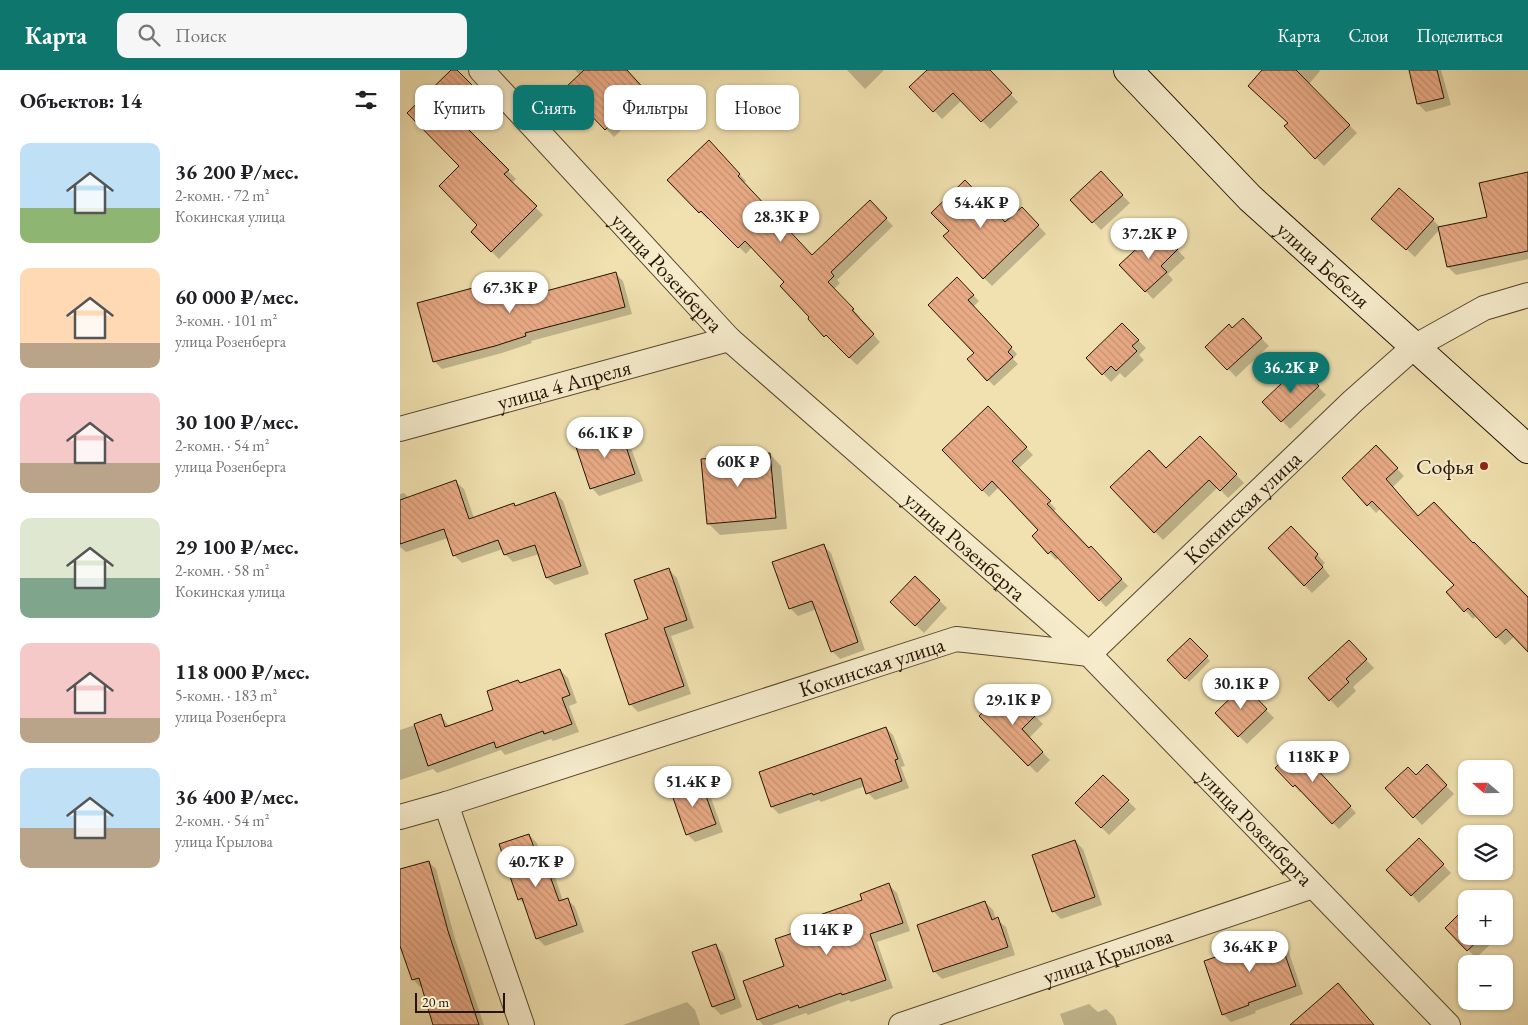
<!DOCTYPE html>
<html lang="ru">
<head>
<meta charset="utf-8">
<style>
	body { margin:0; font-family:"EB Garamond",serif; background:#f6f6f6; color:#202124; height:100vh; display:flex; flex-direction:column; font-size:19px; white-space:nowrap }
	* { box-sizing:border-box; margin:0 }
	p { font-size:16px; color:#757577 }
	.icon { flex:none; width:28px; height:28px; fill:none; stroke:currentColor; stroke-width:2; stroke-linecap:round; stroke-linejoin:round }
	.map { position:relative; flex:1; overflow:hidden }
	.drawer { display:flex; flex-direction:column; background:#fff; width:400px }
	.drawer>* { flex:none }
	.guide { position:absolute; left:15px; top:15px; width:475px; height:45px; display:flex; gap:10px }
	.needle { width:32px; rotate:290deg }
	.tools { position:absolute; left:1058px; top:690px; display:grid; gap:10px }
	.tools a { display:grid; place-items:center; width:55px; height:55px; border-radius:10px; background:#fff; box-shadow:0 1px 4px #0004; font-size:25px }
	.scale { position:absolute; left:15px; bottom:12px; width:90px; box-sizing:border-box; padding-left:5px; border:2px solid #241401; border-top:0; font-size:14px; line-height:18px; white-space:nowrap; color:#241401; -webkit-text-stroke:4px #f6eccc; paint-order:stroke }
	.price { position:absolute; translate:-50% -42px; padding:0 11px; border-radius:18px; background:#fff; color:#222; font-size:16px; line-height:32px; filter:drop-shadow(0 1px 2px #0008) }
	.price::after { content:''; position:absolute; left:50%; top:30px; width:15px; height:11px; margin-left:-8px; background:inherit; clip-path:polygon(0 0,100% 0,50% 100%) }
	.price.current { background:#0f766e; color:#fff }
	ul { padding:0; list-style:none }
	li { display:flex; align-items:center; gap:15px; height:125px; padding:0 20px }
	li span { display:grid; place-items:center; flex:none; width:140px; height:100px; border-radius:10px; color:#555 }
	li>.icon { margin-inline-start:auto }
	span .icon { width:60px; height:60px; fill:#fffc; stroke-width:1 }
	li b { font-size:21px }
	h2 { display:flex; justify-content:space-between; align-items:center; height:60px; padding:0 20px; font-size:21px }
	.pill { padding:0 18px; border-radius:10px; background:#fff; box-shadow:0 1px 4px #0004; font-size:18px; line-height:45px }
	.pill.current { background:#0f766e; color:#fff }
	header { display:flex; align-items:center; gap:30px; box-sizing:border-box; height:70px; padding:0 25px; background:#0f766e; color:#fff }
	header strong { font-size:24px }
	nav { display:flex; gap:28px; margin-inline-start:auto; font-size:18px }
	.search { width:350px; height:45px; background:#f6f6f6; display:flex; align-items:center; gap:12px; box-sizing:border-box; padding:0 18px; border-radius:10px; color:#757577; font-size:19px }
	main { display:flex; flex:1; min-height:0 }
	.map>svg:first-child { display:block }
	.shadow { fill:#0003 }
	.building { fill:url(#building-back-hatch); stroke:#241401 }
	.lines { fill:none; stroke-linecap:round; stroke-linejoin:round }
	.street-casing { stroke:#57472d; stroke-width:26 }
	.secondary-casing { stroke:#241401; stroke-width:30 }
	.street { stroke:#f6eccc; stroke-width:24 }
	.secondary { stroke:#f6eccc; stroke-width:28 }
	.poi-dot { fill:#8f2418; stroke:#f6eccc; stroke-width:2 }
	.labels { text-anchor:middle; stroke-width:4.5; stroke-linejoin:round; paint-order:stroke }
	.street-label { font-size:22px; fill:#241401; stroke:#f6eccc }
	.poi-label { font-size:22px; fill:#241401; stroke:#f6eccc; text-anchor:end }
</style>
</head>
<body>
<header>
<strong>Карта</strong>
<div class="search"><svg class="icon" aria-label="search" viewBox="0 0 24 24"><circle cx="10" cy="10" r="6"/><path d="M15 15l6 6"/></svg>Поиск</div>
<nav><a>Карта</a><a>Слои</a><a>Поделиться</a></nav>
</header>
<main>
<section class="drawer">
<h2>Объектов: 14<svg class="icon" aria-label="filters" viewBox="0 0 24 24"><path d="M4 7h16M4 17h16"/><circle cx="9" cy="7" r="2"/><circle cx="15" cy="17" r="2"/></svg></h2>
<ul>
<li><span style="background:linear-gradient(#bfe0f5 65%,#8fb573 0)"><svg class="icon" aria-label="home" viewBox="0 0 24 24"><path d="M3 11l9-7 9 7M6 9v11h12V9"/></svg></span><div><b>36 200 ₽/мес.</b><p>2-комн. · 72 m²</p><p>Кокинская улица</p></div></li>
<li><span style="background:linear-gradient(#ffd9b3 75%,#b9a48a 0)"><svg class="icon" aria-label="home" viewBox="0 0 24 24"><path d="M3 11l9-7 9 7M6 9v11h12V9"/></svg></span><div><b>60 000 ₽/мес.</b><p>3-комн. · 101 m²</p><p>улица Розенберга</p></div></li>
<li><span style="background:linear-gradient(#f6c9c9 70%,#b9a48a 0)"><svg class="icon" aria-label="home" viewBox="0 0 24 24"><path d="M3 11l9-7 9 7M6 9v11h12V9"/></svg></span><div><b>30 100 ₽/мес.</b><p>2-комн. · 54 m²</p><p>улица Розенберга</p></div></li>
<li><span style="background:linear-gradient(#dfe7d0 60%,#7fa58c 0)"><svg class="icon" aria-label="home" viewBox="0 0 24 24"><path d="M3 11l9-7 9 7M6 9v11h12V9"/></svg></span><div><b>29 100 ₽/мес.</b><p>2-комн. · 58 m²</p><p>Кокинская улица</p></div></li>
<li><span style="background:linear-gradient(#f6c9c9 75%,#b9a48a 0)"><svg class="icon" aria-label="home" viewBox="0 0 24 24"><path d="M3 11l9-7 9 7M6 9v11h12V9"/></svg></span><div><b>118 000 ₽/мес.</b><p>5-комн. · 183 m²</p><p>улица Розенберга</p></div></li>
<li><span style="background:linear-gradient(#bfe0f5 60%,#b9a48a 0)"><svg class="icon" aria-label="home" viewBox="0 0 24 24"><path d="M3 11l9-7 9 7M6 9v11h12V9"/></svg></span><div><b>36 400 ₽/мес.</b><p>2-комн. · 54 m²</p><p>улица Крылова</p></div></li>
</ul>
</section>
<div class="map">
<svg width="1128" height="955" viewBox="0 0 1128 955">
	<defs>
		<pattern id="building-back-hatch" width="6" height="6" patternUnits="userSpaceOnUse" patternTransform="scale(1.25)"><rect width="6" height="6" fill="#e9ab86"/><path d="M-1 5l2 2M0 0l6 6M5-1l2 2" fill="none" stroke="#c89272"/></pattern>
	</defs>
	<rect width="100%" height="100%" fill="#f1e1b0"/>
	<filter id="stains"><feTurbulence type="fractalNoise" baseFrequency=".004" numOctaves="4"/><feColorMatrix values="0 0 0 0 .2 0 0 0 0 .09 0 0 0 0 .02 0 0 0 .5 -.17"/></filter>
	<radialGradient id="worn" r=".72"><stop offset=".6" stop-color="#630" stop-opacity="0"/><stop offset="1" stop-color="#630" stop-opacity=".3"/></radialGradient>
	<!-- shadow -->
	<g class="shadow">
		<path d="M 53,0 L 55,0 L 83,28 L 59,52 L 116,109 L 111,113 L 143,145 L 99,189 L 72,162 L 79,155 L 61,96 L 8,43 Z"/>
		<path d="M 175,0 L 226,0 L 253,29 L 214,67 L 167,18 L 180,5 Z"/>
		<path d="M 447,0 L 484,0 L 465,19 Z"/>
		<path d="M 528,0 L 584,0 L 593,5 L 618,32 L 590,59 L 562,30 L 542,49 L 511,17 Z"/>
		<path d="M 864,0 L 919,0 L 920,1 L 909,14 L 957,63 L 924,96 L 885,56 L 889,53 Z"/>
		<path d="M 1010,0 L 1041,0 L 1051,35 L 1026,42 L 1018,34 Z"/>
		<path d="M 309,72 L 346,111 L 344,113 L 413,186 L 470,132 L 493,156 L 437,210 L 440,213 L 434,219 L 460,247 L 458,248 L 480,272 L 457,295 L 409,249 L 411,247 L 386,212 L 352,177 L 346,184 L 309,147 L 307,149 L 269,110 Z"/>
		<path d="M 700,103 L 730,133 L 701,160 L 672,130 Z"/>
		<path d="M 1128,103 L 1128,189 L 1056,205 L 1048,197 L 1040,159 L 1015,187 L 981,156 L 1033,150 L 1041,158 L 1088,148 L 1081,114 Z"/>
		<path d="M 622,138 L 646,164 L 592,216 L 584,208 L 605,154 Z"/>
		<path d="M 759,160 L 785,188 L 768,204 L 773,210 L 753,229 L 721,195 Z"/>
		<path d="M 215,203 L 223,211 L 232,244 L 131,271 L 132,273 L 102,283 L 42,299 L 34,291 L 105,211 L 113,218 L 117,230 Z"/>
		<path d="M 557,209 L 579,231 L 573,237 L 617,284 L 613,289 L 618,294 L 594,316 L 568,289 L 575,283 Z"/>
		<path d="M 843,250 L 869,276 L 836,307 L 807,277 L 832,259 Z"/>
		<path d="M 722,254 L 746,278 L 739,285 L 744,290 L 725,308 L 720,303 L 711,312 L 688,288 Z"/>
		<path d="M 900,298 L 926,325 L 890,359 L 864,332 Z"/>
		<path d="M 588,338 L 633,385 L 618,399 L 656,439 L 653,442 L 689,479 L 691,478 L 728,516 L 706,537 L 659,487 L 656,490 L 633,466 L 640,460 L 599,417 L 589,427 L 544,380 Z"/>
		<path d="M 219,359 L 227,367 L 243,411 L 199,426 L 192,418 Z"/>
		<path d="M 800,368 L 844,413 L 828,428 L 818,417 L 763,470 L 712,417 L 767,400 Z"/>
		<path d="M 370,384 L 381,396 L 387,459 L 320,465 L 308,453 Z"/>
		<path d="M 984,385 L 1004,406 L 993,417 L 1019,447 L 1073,475 L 1128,528 L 1128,580 L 1115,566 L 1105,575 L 1076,546 L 1073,549 L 1048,522 L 1055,515 L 981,438 L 976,443 L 943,408 Z"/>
		<path d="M 56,412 L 64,419 L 74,448 L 113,434 L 116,437 L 155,423 L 163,431 L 189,504 L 155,515 L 147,508 L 139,484 L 113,492 L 105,484 L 103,479 L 62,493 L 54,485 L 48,468 L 6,482 L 0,477 L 0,424 L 4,423 L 9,428 Z"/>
		<path d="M 891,457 L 925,493 L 922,496 L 930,506 L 912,523 L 904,515 Z"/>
		<path d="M 423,475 L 431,483 L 465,580 L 440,589 L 432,581 L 417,539 L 398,546 L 390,538 Z"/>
		<path d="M 269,500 L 277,508 L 294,558 L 271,566 L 291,624 L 238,642 L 230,634 L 249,550 Z"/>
		<path d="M 515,507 L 547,538 L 524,563 L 492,532 Z"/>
		<path d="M 790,569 L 810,591 L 789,612 L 768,590 Z"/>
		<path d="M 949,572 L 974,598 L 953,617 L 956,621 L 938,638 L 910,609 Z"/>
		<path d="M 160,600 L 168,608 L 177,633 L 169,636 L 179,662 L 153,671 L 151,669 L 105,685 L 101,680 L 37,703 L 33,699 L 0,710 L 0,660 L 41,646 L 50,657 L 95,641 L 121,614 Z"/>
		<path d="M 844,617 L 874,648 L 847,674 L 816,643 Z"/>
		<path d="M 613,624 L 643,654 L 629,668 L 650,690 L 637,703 L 580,646 L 600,637 Z"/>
		<path d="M 486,658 L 493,665 L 505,696 L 501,697 L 509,718 L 475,730 L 468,723 L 465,716 L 421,732 L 419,730 L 379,744 L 372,737 L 360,703 Z"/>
		<path d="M 908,680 L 925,699 L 920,704 L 956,743 L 939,759 L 902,721 L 900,722 L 877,698 Z"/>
		<path d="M 1027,696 L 1054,724 L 1022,755 L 987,718 L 1016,706 Z"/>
		<path d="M 703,707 L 736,739 L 709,765 L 677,733 Z"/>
		<path d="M 301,714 L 309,722 L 323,762 L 295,772 L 287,764 Z"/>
		<path d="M 129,765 L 137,773 L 144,794 L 153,801 L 163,831 L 167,829 L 175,837 L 184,862 L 145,876 L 137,868 L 126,836 L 119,829 Z"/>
		<path d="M 675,771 L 683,779 L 702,835 L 661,849 L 653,841 Z"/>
		<path d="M 1027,778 L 1051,803 L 1019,833 L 1012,825 Z"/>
		<path d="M 29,792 L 36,799 L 55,869 L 84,955 L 34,955 L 22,916 L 20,917 L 13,909 L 0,872 L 0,800 Z"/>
		<path d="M 489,815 L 497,823 L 510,861 L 477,872 L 493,918 L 451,932 L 449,930 L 408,945 L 406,943 L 372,955 L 363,955 L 358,949 L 386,897 L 419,855 Z"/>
		<path d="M 585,832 L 593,840 L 596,849 L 606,857 L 615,885 L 542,909 L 534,901 Z"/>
		<path d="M 1066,839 L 1066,866 L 1099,866 L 1076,888 L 1047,858 Z"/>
		<path d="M 877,863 L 885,871 L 903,924 L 855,941 L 856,943 L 831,952 L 823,944 L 837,881 Z"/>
		<path d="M 315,875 L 323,883 L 342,937 L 321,945 L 313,937 L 294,883 Z"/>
		<path d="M 287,932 L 295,940 L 300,955 L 223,955 Z"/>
		<path d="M 689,934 L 698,942 L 706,939 L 714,947 L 717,955 L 664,955 L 660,944 Z"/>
	</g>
	<!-- building -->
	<g class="building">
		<path d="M 51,0 L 57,0 L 76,19 L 52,43 L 109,100 L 104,104 L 137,136 L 91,182 L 71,162 L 77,155 L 39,116 L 59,96 L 7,43 Z"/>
		<path d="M 184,0 L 227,0 L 246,21 L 205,60 L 165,18 Z"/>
		<path d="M 527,0 L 590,0 L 612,23 L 581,52 L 553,23 L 533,42 L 509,17 Z"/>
		<path d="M 862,0 L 896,0 L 950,55 L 915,89 L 884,56 L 888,53 L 848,16 Z"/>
		<path d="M 1009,0 L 1037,0 L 1044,28 L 1017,34 Z"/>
		<path d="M 309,70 L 340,104 L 338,106 L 412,185 L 470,130 L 487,148 L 431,202 L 434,206 L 428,212 L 454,239 L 452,240 L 474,264 L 449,288 L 426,265 L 424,267 L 408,249 L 409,247 L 380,216 L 384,212 L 345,171 L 338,178 L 301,141 L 299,143 L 267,110 Z"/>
		<path d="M 701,101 L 723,125 L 692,153 L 670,130 Z"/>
		<path d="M 1128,102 L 1128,181 L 1047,197 L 1038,157 L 1087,147 L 1079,113 Z"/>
		<path d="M 565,110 L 605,152 L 622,137 L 639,155 L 583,209 L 543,166 L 549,161 L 531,143 Z"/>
		<path d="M 999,118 L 1034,149 L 1006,180 L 971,149 Z"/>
		<path d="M 759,158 L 778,179 L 761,196 L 767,202 L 745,222 L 719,195 Z"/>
		<path d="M 216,202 L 225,237 L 125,263 L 126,266 L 95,276 L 33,292 L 17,233 L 106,209 L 113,230 Z"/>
		<path d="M 557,207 L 574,225 L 568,230 L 612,277 L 608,282 L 613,287 L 587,311 L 567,289 L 574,283 L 528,235 Z"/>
		<path d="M 843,248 L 862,268 L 827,300 L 805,277 L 829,254 L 832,258 Z"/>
		<path d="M 722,253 L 739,270 L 732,276 L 737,281 L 716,301 L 711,296 L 702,305 L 686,288 Z"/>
		<path d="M 900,296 L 919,316 L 881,352 L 862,332 Z"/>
		<path d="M 588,336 L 627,377 L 612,391 L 651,431 L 647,434 L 689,478 L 691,476 L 722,509 L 699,531 L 651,481 L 648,484 L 632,466 L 638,460 L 592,411 L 582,421 L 542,380 Z"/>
		<path d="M 220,358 L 235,404 L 190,419 L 175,374 Z"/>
		<path d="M 800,366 L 837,404 L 820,421 L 809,410 L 754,463 L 710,417 L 749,380 L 766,398 Z"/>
		<path d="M 976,375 L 998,398 L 986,409 L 1018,446 L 1034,432 L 1073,473 L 1074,472 L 1128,527 L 1128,582 L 1106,559 L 1096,568 L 1068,538 L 1064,542 L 1046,522 L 1054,515 L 972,431 L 967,436 L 942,408 Z"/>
		<path d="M 370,383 L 376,448 L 307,454 L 301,389 Z"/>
		<path d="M 56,410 L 69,449 L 114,433 L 115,436 L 155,422 L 181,496 L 146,508 L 135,475 L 104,485 L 98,470 L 53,486 L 44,459 L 0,474 L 0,430 Z"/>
		<path d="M 891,456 L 918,484 L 915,488 L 923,497 L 904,516 L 868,478 Z"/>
		<path d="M 424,474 L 458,572 L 431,582 L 412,531 L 389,539 L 372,492 Z"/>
		<path d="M 269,498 L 287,550 L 264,558 L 284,616 L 229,635 L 205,564 L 248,549 L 234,510 Z"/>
		<path d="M 515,506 L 540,530 L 515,556 L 490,532 Z"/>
		<path d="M 790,568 L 808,586 L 785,609 L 767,590 Z"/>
		<path d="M 949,570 L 967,589 L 946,609 L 949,612 L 929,631 L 908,608 Z"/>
		<path d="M 160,599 L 170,625 L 162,628 L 172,654 L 144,664 L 143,661 L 96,678 L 94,672 L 28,696 L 14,654 L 41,644 L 45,657 L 93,640 L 87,621 L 118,610 L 120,613 Z"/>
		<path d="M 850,609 L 850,621 L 867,639 L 838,667 L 815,643 Z"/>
		<path d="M 613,622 L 636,645 L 622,659 L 643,682 L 628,696 L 579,646 L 595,630 L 600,635 Z"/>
		<path d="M 486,657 L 498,689 L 495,690 L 502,711 L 466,724 L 461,708 L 413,725 L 412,723 L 371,737 L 359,702 Z"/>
		<path d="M 902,672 L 919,692 L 914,696 L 951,736 L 932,754 L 895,715 L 893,717 L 875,698 Z"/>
		<path d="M 1027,694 L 1047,715 L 1013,748 L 985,718 L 1008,697 L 1016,705 Z"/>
		<path d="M 703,705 L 729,730 L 701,758 L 675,733 Z"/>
		<path d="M 301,712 L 316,754 L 286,765 L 271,722 Z"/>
		<path d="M 129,764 L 140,794 L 145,792 L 159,831 L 168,828 L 177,855 L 136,869 L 122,828 L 118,830 L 99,774 Z"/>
		<path d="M 1019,768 L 1044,794 L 1011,826 L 986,800 Z"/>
		<path d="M 675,770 L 695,827 L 652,842 L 632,785 Z"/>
		<path d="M 29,791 L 48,861 L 79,955 L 33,955 L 19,908 L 12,910 L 0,876 L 0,799 Z"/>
		<path d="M 489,813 L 503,853 L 470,864 L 486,910 L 442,925 L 441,923 L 399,938 L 398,935 L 357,950 L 343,911 L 384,896 L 375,869 L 417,855 L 414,847 L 462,830 L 460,824 Z"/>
		<path d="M 585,831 L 592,850 L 598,847 L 608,877 L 533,902 L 517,855 Z"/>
		<path d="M 1066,837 L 1066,866 L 1083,866 L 1067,881 L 1045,858 Z"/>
		<path d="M 877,862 L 896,916 L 848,933 L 849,935 L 822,945 L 804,891 L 836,880 L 834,877 Z"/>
		<path d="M 316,874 L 335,929 L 312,937 L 292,882 Z"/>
		<path d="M 938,913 L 974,955 L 890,955 Z"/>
	</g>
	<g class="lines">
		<defs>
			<g id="street">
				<path id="s1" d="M 81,0 L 329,269 L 689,584 L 1048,955"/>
				<path id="s2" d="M 0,359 L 329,269"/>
				<path d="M 46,734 L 122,955"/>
				<path id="s3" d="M 0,747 L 46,734 L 556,569 L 689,584 L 953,331 L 1014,277 L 1084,238 L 1128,225"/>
				<path id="s4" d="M 501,955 L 913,816"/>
			</g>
			<g id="secondary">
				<path id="s5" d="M 728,0 L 850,128 L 1128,379"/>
			</g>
		</defs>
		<!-- street casing -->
		<use href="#street" class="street-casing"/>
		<!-- secondary casing -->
		<use href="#secondary" class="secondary-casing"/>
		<!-- street -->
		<use href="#street" class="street"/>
		<!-- secondary -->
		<use href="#secondary" class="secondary"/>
	</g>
	<!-- markers -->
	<circle class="poi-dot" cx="1084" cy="396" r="5"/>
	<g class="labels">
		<!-- street labels -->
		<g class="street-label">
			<text dy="8" stroke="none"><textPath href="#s5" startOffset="276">улица Бебеля</textPath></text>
			<text dy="8" stroke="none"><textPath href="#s1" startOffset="275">улица Розенберга</textPath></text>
			<text dy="8" stroke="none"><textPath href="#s2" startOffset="170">улица 4 Апреля</textPath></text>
			<text dy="8" stroke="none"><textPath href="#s3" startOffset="930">Кокинская улица</textPath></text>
			<text dy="8" stroke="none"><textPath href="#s1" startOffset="680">улица Розенберга</textPath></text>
			<text dy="8" stroke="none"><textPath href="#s3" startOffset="495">Кокинская улица</textPath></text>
			<text dy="8" stroke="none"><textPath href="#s1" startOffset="1085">улица Розенберга</textPath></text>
			<text dy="8" stroke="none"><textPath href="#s4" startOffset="218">улица Крылова</textPath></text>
		</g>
		<!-- poi labels -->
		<g class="poi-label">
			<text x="1074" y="404">Софья</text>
		</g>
	</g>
	<rect width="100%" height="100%" filter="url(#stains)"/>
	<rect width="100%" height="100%" fill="url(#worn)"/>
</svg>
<div class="tools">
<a><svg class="needle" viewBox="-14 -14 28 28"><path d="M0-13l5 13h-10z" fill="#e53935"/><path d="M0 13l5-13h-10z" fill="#757577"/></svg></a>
<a><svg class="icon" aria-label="layers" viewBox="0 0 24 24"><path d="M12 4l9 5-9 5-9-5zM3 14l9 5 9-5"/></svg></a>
<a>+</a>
<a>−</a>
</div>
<div class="scale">20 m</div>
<b class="price" style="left:581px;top:159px">54.4K ₽</b>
<b class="price" style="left:381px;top:173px">28.3K ₽</b>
<b class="price" style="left:749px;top:190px">37.2K ₽</b>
<b class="price" style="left:110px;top:244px">67.3K ₽</b>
<b class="price current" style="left:891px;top:324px">36.2K ₽</b>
<b class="price" style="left:205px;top:389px">66.1K ₽</b>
<b class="price" style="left:338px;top:418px">60K ₽</b>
<b class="price" style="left:841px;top:640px">30.1K ₽</b>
<b class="price" style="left:613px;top:656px">29.1K ₽</b>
<b class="price" style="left:913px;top:713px">118K ₽</b>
<b class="price" style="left:293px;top:738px">51.4K ₽</b>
<b class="price" style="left:136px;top:818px">40.7K ₽</b>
<b class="price" style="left:427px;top:886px">114K ₽</b>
<b class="price" style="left:850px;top:903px">36.4K ₽</b>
<div class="guide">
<a class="pill">Купить</a>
<a class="pill current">Снять</a>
<a class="pill">Фильтры</a>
<a class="pill">Новое</a>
</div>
</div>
</main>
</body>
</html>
